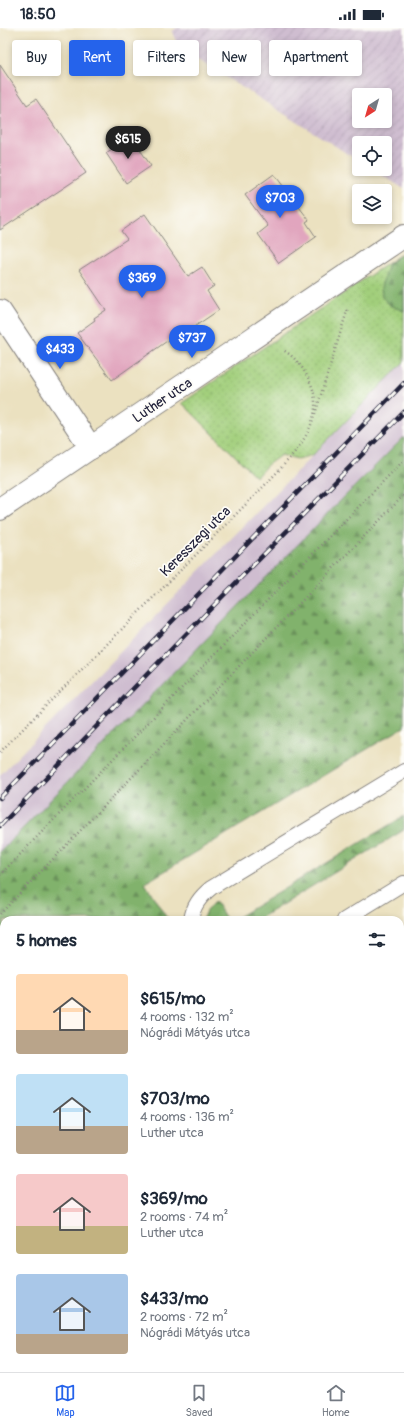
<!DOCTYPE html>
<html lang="en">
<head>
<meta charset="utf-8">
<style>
	body { margin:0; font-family:Pangolin,sans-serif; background:#f6f6f7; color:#1f2937; height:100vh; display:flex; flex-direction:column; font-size:15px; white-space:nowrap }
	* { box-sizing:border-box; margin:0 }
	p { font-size:13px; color:#747a83 }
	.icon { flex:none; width:22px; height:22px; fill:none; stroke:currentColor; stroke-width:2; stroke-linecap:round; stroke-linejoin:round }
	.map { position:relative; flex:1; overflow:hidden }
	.side { position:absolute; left:0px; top:888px; width:404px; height:456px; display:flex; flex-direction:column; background:#fff; border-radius:12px 12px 0 0; box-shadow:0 2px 6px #0003 }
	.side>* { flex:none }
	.hud { position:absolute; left:12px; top:12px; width:380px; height:36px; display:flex; gap:8px }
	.needle { width:26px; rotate:217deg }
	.buttons { position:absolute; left:352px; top:60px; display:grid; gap:8px }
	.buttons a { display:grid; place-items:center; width:40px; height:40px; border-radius:4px; background:#fff; box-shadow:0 2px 6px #0003; font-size:20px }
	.price { position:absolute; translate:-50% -34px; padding:0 9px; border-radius:14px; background:#2563eb; color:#fff; font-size:13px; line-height:26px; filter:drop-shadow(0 1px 2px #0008) }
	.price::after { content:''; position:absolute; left:50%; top:24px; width:12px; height:9px; margin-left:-6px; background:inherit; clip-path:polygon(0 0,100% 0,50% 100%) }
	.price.on { background:#222; color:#fff }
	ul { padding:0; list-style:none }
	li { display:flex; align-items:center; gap:12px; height:100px; padding:0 16px }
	li span { display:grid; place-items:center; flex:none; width:112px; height:80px; border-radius:4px; color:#555 }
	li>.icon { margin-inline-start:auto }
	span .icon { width:48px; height:48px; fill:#fffc; stroke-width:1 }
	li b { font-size:17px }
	h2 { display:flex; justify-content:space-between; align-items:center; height:48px; padding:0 16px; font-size:17px }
	.chip { padding:0 14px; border-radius:4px; background:#fff; box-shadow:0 2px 6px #0003; font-size:14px; line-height:36px }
	.chip.on { background:#2563eb; color:#fff }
	.status { display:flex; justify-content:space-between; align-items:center; height:28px; padding:0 20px; background:#fff; direction:ltr }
	.status svg { height:11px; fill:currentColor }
	.tab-bar { display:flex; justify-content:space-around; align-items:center; height:56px; border-top:1px solid #e0e1e3; background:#fff; font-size:11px; color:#747a83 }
	.tab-bar a { display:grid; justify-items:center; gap:2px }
	.tab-bar .on { color:#2563eb }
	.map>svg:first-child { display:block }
	.built { fill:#f2cfe2 }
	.industrial { fill:url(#industrial-furrows); fill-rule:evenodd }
	.railway { fill:#cfbdd0 }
	.grass { fill:url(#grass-dots); stroke:#62785c }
	.forest { fill:url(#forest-firs); stroke:#526a54 }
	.garden { fill:#a2cf7c; stroke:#62785c }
	.building { fill:#e1a5be }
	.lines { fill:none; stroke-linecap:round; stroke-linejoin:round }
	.service-casing { stroke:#86827e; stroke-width:16 }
	.minor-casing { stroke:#86827e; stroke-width:24 }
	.path { stroke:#86827e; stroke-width:2.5; stroke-dasharray:1 3; stroke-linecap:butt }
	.service { stroke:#fff; stroke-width:14 }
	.minor { stroke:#fff; stroke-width:22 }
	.rail-casing { stroke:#22223b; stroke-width:4.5 }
	.rail { stroke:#fdfcf7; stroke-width:3; stroke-dasharray:9; stroke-linecap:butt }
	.labels { text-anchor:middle; stroke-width:3.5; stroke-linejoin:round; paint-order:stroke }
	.street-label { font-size:14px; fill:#22223b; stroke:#fdfcf7 }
</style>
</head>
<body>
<div class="status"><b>18:50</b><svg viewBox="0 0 49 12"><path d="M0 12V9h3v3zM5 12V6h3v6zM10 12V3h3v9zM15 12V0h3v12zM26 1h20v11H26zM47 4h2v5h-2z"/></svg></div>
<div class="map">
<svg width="404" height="1344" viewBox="0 0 404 1344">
	<defs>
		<pattern id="industrial-furrows" width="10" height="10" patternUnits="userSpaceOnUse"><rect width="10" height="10" fill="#cfbdd0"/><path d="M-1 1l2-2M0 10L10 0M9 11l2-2" fill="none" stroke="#b1a2b4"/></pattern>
		<pattern id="grass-dots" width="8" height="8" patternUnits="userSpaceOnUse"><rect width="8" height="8" fill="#a2cf7c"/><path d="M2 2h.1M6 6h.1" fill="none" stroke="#8bb16c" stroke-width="1.8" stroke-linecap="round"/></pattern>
		<pattern id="forest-firs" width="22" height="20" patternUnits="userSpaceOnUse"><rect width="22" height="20" fill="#81b26c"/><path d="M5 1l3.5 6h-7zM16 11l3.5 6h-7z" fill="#69905a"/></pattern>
	</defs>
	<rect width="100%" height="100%" fill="#fdfcf7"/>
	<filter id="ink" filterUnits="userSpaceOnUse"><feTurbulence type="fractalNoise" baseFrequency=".025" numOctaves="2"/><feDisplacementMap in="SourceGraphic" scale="8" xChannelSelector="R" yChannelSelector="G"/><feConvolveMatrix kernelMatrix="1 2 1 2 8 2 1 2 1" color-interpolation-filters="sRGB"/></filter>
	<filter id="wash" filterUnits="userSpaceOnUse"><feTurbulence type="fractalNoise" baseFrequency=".012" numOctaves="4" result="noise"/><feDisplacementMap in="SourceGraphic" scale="16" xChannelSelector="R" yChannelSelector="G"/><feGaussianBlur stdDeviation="0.9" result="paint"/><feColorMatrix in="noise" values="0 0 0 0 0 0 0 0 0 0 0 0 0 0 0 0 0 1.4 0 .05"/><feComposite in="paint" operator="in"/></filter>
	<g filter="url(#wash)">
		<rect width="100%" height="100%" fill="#ebe1c0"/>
		<!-- built -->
		<path class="built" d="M 400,1242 L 404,1246 L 404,1344 L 145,1344 L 149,1340 L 400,1340 Z"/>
		<!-- industrial -->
		<path class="industrial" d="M 177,0 L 404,0 L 404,161 L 372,141 L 385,141 L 385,115 L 359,115 L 359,133 L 178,19 L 172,3 ZM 359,67 L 385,67 L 385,93 L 359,93 Z"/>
		<!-- railway -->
		<path class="railway" d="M 404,334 L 404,409 L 345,468 L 0,824 L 0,747 Z"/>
		<!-- grass -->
		<g class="grass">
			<path d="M 404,224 L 404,334 L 313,427 L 298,431 L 281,427 L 267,437 L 256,449 L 182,375 Z"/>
			<path d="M 404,1014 L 404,1183 L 400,1179 L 400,1016 Z"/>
			<path d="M 4,1111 L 4,1128 L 0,1131 L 0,1115 Z"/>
			<path d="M 0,1159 L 4,1163 L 4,1200 L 0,1195 Z"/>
			<path d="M 400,1200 L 404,1204 L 404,1224 L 400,1228 Z"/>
			<path d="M 60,1340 L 104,1340 L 99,1344 L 56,1344 Z"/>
		</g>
		<!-- forest -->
		<g class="forest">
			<path d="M 404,224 L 404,283 L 391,278 L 382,269 L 381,259 L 388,236 Z"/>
			<path d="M 404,409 L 404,699 L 145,855 L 168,892 L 4,892 L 4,1111 L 0,1115 L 0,824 L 345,468 Z"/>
			<path d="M 404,788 L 404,802 L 257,892 L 233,892 Z"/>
			<path d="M 215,873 L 227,892 L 202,892 L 206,883 Z"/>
		</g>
		<!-- garden -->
		<g class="garden">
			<path d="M 404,948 L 404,981 L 401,983 L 400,950 Z"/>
			<path d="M 4,1128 L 4,1163 L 0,1159 L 0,1131 Z"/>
		</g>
		<g id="blocks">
			<!-- building -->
			<g class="building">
				<path d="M 0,37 L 27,77 L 36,71 L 86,145 L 0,202 Z"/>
				<path d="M 131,108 L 151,138 L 126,155 L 106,125 Z"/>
				<path d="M 274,146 L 309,192 L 306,194 L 316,209 L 279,235 L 258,206 L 268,198 L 245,167 Z"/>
				<path d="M 145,186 L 188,248 L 202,239 L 214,258 L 207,263 L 219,282 L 179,309 L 177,306 L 112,352 L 77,305 L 95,292 L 94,290 L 106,282 L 79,242 L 127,211 L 121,203 Z"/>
			</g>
		</g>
	</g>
	<g filter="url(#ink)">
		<use href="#blocks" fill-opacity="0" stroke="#86827e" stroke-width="1"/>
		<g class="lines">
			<defs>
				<g id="service">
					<path d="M 191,892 C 193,878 200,869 211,860 L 404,743"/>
					<path d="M 344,892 L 404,855"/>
					<path d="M 138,1340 L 141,1344"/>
					<path d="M 120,1344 L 124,1340"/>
				</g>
				<g id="minor">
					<path d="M 0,283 L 91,420"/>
					<path d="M 0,481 L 404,208"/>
				</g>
			</defs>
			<!-- service casing -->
			<use href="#service" class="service-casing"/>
			<!-- minor casing -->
			<use href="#minor" class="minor-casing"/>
			<!-- path -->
			<g class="path">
				<path d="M 315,386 L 348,280"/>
				<path d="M 0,724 L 266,456 C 292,428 330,393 309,352 C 303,339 295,329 283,322"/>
				<path d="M 0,847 L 404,432"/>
				<path d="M 0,886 L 404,467"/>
				<path d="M 161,892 L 168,887"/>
				<path d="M 0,1101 L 4,1097"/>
			</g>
			<!-- service -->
			<use href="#service" class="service"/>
			<!-- minor -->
			<use href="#minor" class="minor"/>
			<defs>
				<g id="rail">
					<path d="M 0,770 L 404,355"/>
					<path d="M 0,798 L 220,571 L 404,384"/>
				</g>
			</defs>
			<!-- rail casing -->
			<use href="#rail" class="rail-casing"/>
			<!-- rail -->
			<use href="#rail" class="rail"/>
		</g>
	</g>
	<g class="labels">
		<!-- street labels -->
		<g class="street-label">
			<text transform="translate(162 372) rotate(-34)" y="5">Luther utca</text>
			<text transform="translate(195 513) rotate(-45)" y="5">Keresszegi utca</text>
		</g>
	</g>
</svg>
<div class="buttons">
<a><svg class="needle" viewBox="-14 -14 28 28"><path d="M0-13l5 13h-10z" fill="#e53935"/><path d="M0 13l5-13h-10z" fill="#747a83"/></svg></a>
<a><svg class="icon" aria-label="locate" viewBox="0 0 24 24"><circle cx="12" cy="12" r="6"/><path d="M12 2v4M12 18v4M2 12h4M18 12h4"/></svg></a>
<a><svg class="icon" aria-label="layers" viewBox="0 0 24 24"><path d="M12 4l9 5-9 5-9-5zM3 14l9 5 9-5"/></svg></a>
</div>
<b class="price on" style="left:128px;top:132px">$615</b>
<b class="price" style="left:280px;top:191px">$703</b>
<b class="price" style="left:142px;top:271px">$369</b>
<b class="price" style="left:192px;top:331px">$737</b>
<b class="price" style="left:60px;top:342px">$433</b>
<div class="hud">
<a class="chip">Buy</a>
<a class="chip on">Rent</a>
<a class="chip">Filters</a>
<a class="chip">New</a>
<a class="chip">Apartment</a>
</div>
<section class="side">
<h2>5 homes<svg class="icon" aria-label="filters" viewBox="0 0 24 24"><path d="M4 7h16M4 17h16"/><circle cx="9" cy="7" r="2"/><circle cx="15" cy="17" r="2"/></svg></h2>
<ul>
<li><span style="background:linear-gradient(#ffd9b3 70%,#b9a48a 0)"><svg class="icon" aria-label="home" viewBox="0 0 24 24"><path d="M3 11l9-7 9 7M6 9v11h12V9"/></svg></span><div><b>$615/mo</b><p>4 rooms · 132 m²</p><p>Nógrádi Mátyás utca</p></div></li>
<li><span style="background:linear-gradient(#bfe0f5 65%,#b9a48a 0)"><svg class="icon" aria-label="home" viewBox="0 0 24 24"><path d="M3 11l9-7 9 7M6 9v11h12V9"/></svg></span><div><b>$703/mo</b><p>4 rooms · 136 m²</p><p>Luther utca</p></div></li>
<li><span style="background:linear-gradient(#f6c9c9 65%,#c2b280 0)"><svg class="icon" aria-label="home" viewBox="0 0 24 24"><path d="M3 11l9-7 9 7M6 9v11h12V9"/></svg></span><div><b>$369/mo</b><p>2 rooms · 74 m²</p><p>Luther utca</p></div></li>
<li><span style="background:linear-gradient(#a9c7e8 75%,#b9a48a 0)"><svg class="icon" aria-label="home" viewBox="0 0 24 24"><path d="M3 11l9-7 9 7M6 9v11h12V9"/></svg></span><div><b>$433/mo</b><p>2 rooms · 72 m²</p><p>Nógrádi Mátyás utca</p></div></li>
</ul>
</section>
</div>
<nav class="tab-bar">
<a class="on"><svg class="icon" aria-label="map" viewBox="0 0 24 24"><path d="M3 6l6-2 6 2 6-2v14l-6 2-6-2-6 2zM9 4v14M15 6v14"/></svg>Map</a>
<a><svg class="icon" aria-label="saved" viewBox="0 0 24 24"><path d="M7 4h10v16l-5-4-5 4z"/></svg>Saved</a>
<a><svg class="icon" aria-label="home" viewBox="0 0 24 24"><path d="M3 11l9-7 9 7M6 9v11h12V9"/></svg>Home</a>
</nav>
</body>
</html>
